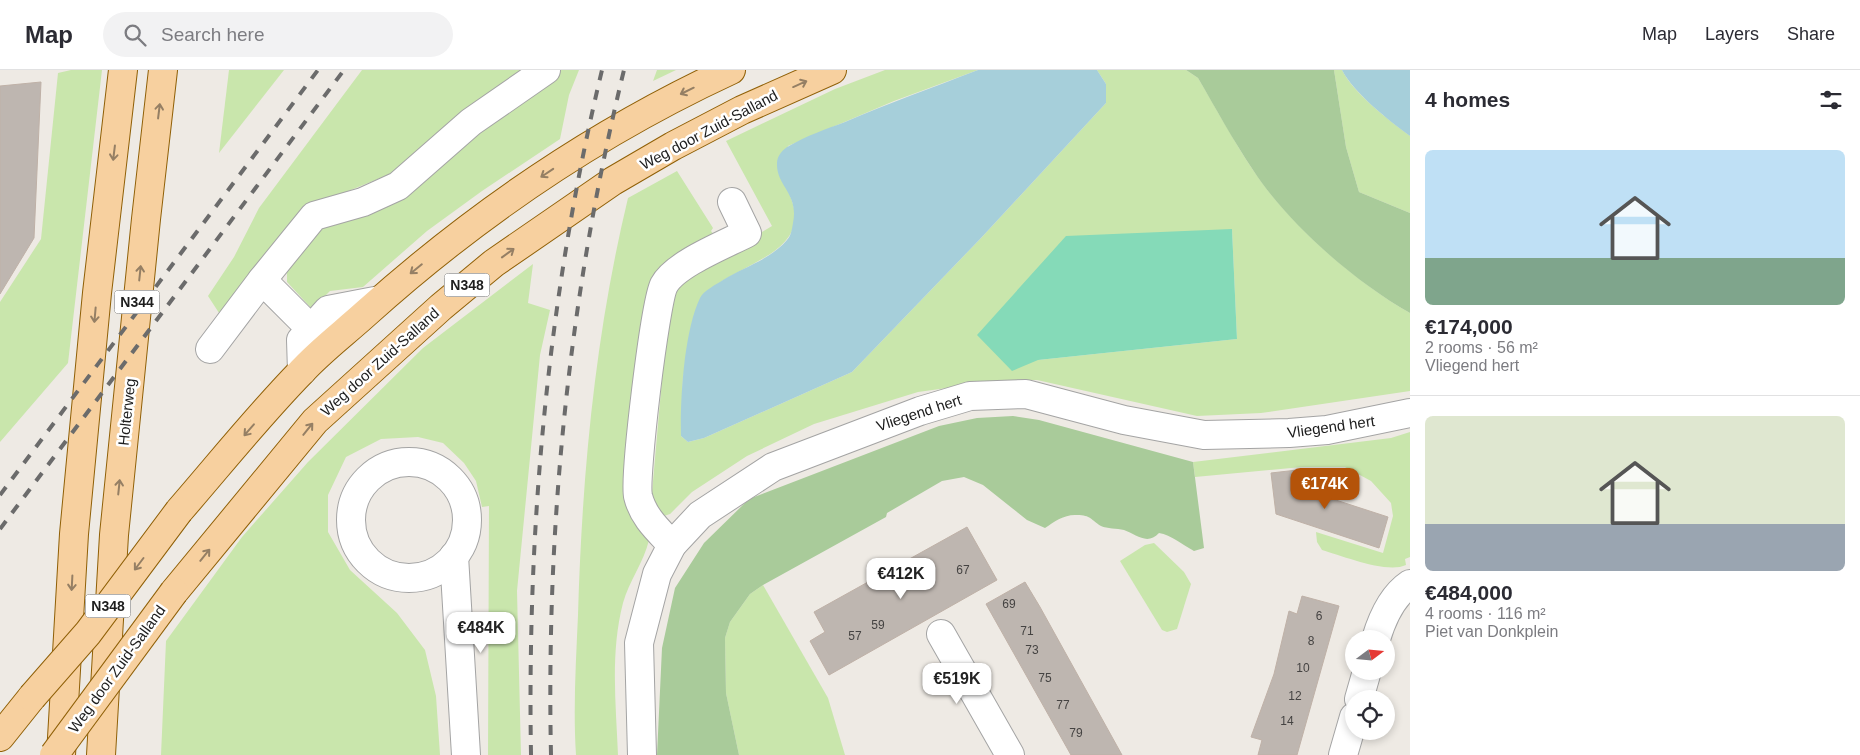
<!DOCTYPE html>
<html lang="en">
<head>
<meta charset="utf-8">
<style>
	body { margin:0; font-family:Helvetica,sans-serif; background:#f2f2f3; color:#2b2b33; height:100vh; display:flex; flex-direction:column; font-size:19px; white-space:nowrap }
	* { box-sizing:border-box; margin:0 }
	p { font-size:16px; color:#7c7c81 }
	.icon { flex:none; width:28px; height:28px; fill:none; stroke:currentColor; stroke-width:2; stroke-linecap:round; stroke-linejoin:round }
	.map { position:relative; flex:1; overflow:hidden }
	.details { display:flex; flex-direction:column; background:#fff; width:450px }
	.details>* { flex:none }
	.needle { width:32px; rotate:74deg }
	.controls { position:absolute; left:1345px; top:560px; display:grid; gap:10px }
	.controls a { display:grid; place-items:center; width:50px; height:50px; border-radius:50%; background:#fff; box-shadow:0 2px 8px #0003; font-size:25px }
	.price { position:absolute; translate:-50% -42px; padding:0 11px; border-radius:10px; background:#fff; color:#222; font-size:16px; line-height:32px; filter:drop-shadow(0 1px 2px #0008) }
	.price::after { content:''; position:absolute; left:50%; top:30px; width:15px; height:11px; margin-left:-8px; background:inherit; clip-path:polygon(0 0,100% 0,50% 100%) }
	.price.current { background:#b45309; color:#fff }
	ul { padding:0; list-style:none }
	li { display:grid; align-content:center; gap:10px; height:265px; padding:0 15px }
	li+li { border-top:1px solid #e1e1e2 }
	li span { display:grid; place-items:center; height:155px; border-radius:8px; color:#555 }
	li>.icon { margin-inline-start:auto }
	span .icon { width:90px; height:90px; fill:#fffc; stroke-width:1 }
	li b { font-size:21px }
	h2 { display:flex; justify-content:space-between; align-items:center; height:60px; padding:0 15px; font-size:21px }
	header { display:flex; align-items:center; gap:30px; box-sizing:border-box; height:70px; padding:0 25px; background:#fff; border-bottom:1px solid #e1e1e2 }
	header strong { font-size:24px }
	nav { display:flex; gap:28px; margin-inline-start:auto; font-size:18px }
	.search { width:350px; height:45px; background:#f2f2f3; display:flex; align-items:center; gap:12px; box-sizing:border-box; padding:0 18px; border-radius:28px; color:#7c7c81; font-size:19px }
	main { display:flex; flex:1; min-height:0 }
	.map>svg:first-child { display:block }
	.grass { fill:#c9e6ac; fill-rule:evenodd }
	.forest { fill:#a9cb9a }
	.pitch { fill:#85dab8 }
	.water { fill:#a6cfda }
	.building { fill:#beb6b0; stroke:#bfb1a7 }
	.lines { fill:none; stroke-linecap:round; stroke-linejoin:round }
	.minor-casing { stroke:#a4a4a4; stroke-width:30 }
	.major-casing { stroke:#906007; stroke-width:30 }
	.minor { stroke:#fff; stroke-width:28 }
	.major { stroke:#f7d09f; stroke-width:28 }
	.rail { stroke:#6b6b6b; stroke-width:4; stroke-dasharray:10 10; stroke-linecap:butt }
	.major-bridge-casing { stroke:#906007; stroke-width:30; stroke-linecap:butt }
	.major-bridge { stroke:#f7d09f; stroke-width:28 }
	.oneway { stroke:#957f64 }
	.labels { text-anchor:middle; stroke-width:5; stroke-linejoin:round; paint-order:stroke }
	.number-label { font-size:12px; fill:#454342 }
	.shield { fill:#fff; stroke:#616161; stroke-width:1 }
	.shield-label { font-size:14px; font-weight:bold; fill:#1d1d1d }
	.street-label { font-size:15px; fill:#1d1d1d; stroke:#fff }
</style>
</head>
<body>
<header>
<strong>Map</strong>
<div class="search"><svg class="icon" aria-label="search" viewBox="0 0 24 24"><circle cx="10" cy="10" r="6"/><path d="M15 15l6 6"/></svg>Search here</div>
<nav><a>Map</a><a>Layers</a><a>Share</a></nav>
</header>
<main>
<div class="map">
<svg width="1410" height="685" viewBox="0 0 1410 685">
	<rect width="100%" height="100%" fill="#eeeae4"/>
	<!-- grass -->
	<g class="grass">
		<path d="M 71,0 L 102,0 L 68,293 L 0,372 L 0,232 L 41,169 L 58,3 Z"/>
		<path d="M 229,0 L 284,0 L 219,83 Z"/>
		<path d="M 362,0 L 526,0 L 415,94 L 336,126 L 221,246 L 208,226 L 234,187 L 259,138 Z"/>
		<path d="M 557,0 L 579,0 L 569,25 L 560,69 L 482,121 L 427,161 L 363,217 L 330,221 L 312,239 L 287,212 L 287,190 L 309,163 Z"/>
		<path d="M 657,0 L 676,0 L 653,11 Z"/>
		<path d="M 885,0 L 978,0 L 894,31 L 788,76 L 781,109 C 821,171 766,185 722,211 L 683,306 L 681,366 L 688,372 L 704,368 L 852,302 L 981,168 L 1106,33 L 1106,14 L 1097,0 L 1186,0 L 1198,8 C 1216,38 1233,70 1253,100 C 1288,153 1355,212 1410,243 L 1410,321 L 1261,343 L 1197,346 L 1037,310 L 1005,310 L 918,322 L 814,354 L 747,386 L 692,422 L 670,444 L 658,448 L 651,434 L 669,229 L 674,215 L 772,156 L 726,71 L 835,19 ZM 1232,159 L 1237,269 L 1038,290 Z"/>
		<path d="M 1334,0 L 1342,0 C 1353,23 1389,50 1410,66 L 1410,143 L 1359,122 L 1346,77 Z"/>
		<path d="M 677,101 L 713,158 L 711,161 L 715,166 L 659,198 L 650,215 L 649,470 C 644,492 629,511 623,533 C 610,583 616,635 618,685 L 576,685 C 573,639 576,591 578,545 C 582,405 595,265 628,128 Z"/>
		<path d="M 533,194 L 528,233 L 550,240 L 540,285 L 517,521 L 521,685 L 488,685 L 489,436 L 482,437 L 476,411 L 464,393 L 443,373 L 418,367 L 381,369 L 346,387 L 328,425 L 328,462 L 350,500 L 397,543 L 425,580 L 436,626 L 440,685 L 161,685 L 166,571 L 242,467 L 308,392 L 423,278 Z"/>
		<path d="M 1410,362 L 1410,487 L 1405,489 L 1406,495 C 1387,504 1343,486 1322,480 L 1317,472 L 1316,462 L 1383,483 L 1393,446 L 1391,433 L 1371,411 L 1345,397 L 1302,397 L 1195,407 L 1193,392 L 1391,368 Z"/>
		<path d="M 1154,473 L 1184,502 L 1191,514 L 1177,559 L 1167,562 L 1162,560 L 1120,491 L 1145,475 Z"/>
		<path d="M 763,515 L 828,628 L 845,685 L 739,685 L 726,623 L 725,568 L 730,552 L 750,524 Z"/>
	</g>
	<!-- forest -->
	<g class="forest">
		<path d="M 1186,0 L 1334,0 L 1346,77 L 1359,122 L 1410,143 L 1410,243 C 1355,212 1288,154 1253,100 C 1233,70 1216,39 1198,8 Z"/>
		<path d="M 1013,346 L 1039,350 L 1193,392 L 1204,478 L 1194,481 C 1183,475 1171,465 1159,463 C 1147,476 1136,464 1124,460 C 1117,458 1107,459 1101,456 C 1091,450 1091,445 1077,445 C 1065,444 1055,451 1045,458 L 1027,450 L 983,415 L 964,407 L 942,411 L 887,443 L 886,447 L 763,515 L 750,524 L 730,552 L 725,568 L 726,623 L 739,685 L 657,685 L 662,578 L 675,518 L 704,473 L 749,429 L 939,356 L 977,348 Z"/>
	</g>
	<!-- pitch -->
	<path class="pitch" d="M 1232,159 L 1237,269 L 1038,290 L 1012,301 L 977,265 L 1066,166 Z"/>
	<!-- water -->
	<g class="water">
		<path d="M 978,0 L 1097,0 L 1106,14 L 1106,33 L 981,168 L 852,302 L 704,368 L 688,372 L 681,366 C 680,330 684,261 700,228 C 703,221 717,214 723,210 C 745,196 770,190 787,170 C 791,166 792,159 793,153 C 799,123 776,116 777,93 C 777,86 783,79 789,76 C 806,66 826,59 845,52 C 889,33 934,17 978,0 Z"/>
		<path d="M 1342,0 L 1410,0 L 1410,66 C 1389,51 1353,22 1342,0 Z"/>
	</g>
	<!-- building -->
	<g class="building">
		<path d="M 41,12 L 34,168 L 0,224 L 0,16 Z"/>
		<path d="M 1306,399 L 1308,421 L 1388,447 L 1379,478 L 1276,444 L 1271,403 Z"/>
		<path d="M 967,457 L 997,510 L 829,605 L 810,571 L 825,562 L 814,542 Z"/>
		<path d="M 1025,512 L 1040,537 L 1122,685 L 1071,685 L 986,534 Z"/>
		<path d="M 1302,526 L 1339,536 L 1297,685 L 1258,685 L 1262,670 L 1251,667 L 1274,604 L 1289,541 L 1297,544 Z"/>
	</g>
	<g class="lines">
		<defs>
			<g id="minor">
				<path d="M 262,210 L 314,146 L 363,132 L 398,116 L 471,52 L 546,0"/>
				<path d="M 210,279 L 262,210 L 311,259"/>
				<path d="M 302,301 L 301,270 L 328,240 L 380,230"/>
				<circle cx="409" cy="450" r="58"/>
				<path d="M 672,475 C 658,460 643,447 638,426 C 634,407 655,232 664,215 C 675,194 726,174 747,163 L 732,132"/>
				<path d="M 454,486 L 466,685"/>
				<path d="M 941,564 L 1010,685"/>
				<path d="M 1376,569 C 1382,549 1392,526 1410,514"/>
				<path d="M 1359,629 L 1367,601"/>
				<path d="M 642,685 L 639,573 L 657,504 L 672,475 L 700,445 L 773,397 L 920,341 L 970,326 L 1026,324 L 1124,350 L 1204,365 L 1289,363 L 1327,360 L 1410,343"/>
				<path d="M 1343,685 L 1354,647"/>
			</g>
			<g id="major">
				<path d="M 179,441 C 219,395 258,346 301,302 C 320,281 344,263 365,244 C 475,145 597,62 731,0"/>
				<path d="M 174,522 L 315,351 L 441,237 L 494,193 L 613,111 L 673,76 L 742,40 L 832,0"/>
				<path d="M 0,667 L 32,627"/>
				<path d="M 61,685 L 74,464 L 97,223 L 123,0"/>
				<path d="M 101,685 L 114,465 L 146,149 L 163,0"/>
			</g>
		</defs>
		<!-- minor casing -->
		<use href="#minor" class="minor-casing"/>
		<!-- major casing -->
		<use href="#major" class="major-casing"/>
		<!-- minor -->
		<use href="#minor" class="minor"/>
		<!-- major -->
		<use href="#major" class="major"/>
		<!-- rail -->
		<g class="rail">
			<path d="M 0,425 L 318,0"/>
			<path d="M 0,459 L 344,0"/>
			<path d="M 531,685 C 527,455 548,224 602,0"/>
			<path d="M 551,685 C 546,455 569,224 624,0"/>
		</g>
		<defs>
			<g id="major-bridge">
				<path d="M 32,627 L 88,563 L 179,441"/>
				<path d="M 54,685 L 174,522"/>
			</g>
		</defs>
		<!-- major-bridge casing -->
		<use href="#major-bridge" class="major-bridge-casing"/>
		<!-- major-bridge -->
		<use href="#major-bridge" class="major-bridge"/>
	</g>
	<!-- one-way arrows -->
	<defs><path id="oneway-shaft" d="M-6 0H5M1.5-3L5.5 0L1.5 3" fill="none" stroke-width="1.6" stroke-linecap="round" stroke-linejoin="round" transform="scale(1.25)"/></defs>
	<g class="oneway">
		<use href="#oneway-shaft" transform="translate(800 14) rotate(-24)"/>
		<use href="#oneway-shaft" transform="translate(687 21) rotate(154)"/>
		<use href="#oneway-shaft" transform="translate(159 41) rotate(-83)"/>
		<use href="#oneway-shaft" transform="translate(114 83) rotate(97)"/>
		<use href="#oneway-shaft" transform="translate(547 103) rotate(146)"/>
		<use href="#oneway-shaft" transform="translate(508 183) rotate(-36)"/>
		<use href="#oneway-shaft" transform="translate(416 199) rotate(141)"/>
		<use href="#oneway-shaft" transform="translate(140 203) rotate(-84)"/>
		<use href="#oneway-shaft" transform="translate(95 245) rotate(95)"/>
		<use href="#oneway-shaft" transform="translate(308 359) rotate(-51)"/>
		<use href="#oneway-shaft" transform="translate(249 360) rotate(131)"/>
		<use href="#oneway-shaft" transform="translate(119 417) rotate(-84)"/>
		<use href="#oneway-shaft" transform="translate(205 485) rotate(-51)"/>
		<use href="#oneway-shaft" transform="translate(139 494) rotate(127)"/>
		<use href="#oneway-shaft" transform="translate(72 513) rotate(93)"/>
	</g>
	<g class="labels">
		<!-- number labels -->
		<g class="number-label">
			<text x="963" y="504">67</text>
			<text x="1009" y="538">69</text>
			<text x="1319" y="550">6</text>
			<text x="878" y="559">59</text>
			<text x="1027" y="565">71</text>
			<text x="855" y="570">57</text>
			<text x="1311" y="575">8</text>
			<text x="1032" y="584">73</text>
			<text x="1303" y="602">10</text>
			<text x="1045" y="612">75</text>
			<text x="1295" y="630">12</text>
			<text x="1063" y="639">77</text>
			<text x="1287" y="655">14</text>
			<text x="1076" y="667">79</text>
		</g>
		<!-- shield labels -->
		<g class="shield">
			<rect x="444.5" y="203.5" width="45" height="23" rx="4"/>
			<rect x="114.5" y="220.5" width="45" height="23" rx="4"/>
			<rect x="85.5" y="524.5" width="45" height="23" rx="4"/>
		</g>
		<g class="shield-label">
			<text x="467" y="220">N348</text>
			<text x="137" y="237">N344</text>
			<text x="108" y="541">N348</text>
		</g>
		<!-- street labels -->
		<g class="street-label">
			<text transform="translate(709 60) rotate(-28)" y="5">Weg door Zuid-Salland</text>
			<text transform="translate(380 292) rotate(-42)" y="5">Weg door Zuid-Salland</text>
			<text transform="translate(127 342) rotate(-84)" y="5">Holterweg</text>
			<text transform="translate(919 343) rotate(-18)" y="5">Vliegend hert</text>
			<text transform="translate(1331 357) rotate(-8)" y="5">Vliegend hert</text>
			<text transform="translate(117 599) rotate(-54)" y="5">Weg door Zuid-Salland</text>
		</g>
	</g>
</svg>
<div class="controls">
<a><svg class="needle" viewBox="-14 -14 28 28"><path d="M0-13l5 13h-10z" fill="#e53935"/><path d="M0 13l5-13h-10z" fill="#7c7c81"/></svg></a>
<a><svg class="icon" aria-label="locate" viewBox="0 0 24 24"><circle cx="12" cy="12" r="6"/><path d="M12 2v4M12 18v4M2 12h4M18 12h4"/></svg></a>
</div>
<b class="price current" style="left:1325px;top:440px">€174K</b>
<b class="price" style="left:901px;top:530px">€412K</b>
<b class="price" style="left:481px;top:584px">€484K</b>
<b class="price" style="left:957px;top:635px">€519K</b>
</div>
<section class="details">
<h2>4 homes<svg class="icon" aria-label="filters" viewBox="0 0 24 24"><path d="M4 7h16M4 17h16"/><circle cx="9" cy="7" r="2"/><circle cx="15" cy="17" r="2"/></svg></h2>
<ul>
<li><span style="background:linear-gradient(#bfe0f5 70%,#7fa58c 0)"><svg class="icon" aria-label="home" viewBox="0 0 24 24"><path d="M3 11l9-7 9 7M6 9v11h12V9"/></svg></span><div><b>€174,000</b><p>2 rooms · 56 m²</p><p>Vliegend hert</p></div></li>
<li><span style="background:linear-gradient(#dfe7d0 70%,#9aa5b1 0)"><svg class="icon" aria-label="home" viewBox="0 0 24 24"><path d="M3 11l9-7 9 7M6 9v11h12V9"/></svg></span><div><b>€484,000</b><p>4 rooms · 116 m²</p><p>Piet van Donkplein</p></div></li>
</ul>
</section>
</main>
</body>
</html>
